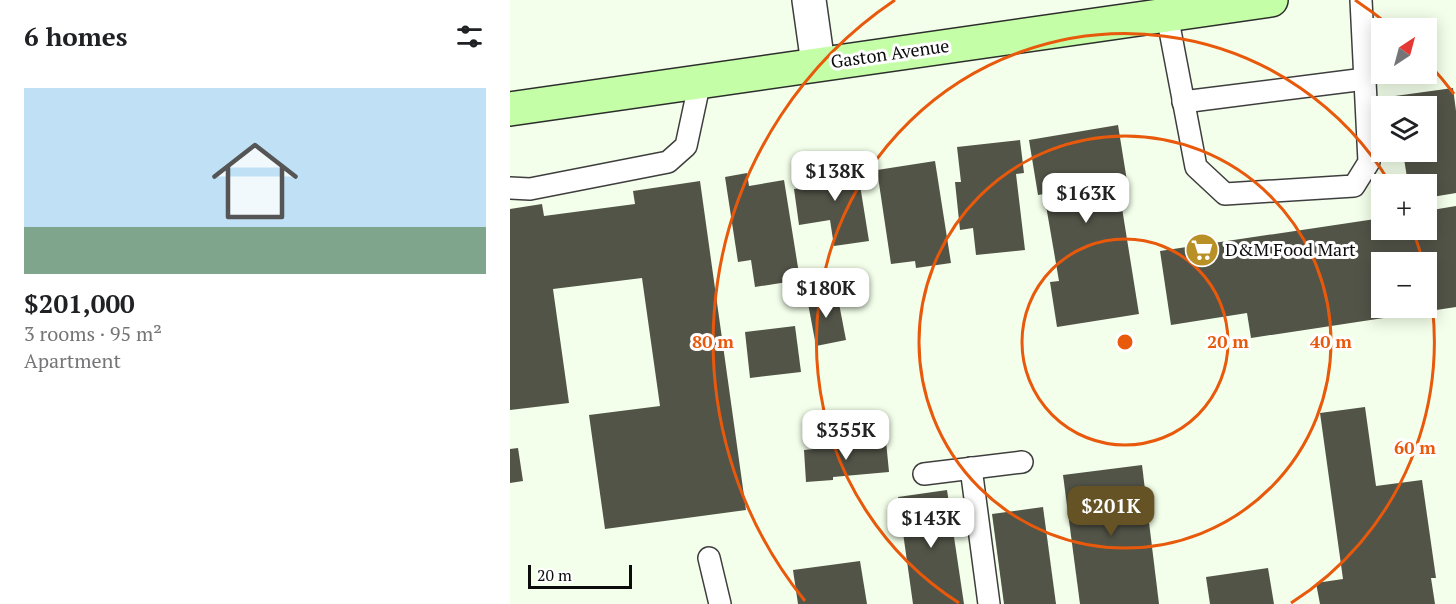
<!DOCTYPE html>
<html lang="en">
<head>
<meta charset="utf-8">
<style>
	body { margin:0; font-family:"PT Serif",serif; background:#f6f6f6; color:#202124; height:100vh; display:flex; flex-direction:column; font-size:22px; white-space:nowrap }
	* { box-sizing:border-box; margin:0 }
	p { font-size:20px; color:#757577 }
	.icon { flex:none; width:33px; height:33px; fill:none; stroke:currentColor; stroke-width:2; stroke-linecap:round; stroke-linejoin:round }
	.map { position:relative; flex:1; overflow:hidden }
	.drawer { display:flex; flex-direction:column; background:#fff; width:510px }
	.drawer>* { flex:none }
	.needle { width:39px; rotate:36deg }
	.buttons { position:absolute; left:861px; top:18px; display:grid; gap:12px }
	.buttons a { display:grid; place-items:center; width:66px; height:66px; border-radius:0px; background:#fff; box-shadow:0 3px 15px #0003; font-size:30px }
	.scale { position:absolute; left:18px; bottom:15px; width:104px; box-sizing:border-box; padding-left:6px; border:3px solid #0b0b0b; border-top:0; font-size:16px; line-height:21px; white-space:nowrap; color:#0b0b0b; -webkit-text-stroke:4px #fff; paint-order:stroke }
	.price { position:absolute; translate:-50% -51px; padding:0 14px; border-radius:12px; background:#fff; color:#222; font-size:20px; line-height:39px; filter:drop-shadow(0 2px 3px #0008) }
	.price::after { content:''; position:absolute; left:50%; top:36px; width:18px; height:14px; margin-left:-9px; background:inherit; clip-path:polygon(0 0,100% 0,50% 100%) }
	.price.current { background:#655325; color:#fff }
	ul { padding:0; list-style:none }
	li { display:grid; align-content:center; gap:12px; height:318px; padding:0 24px }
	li+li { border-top:2px solid #e0e0e0 }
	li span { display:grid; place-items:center; height:186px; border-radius:0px; color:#555 }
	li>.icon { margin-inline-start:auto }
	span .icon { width:108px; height:108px; fill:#fffc; stroke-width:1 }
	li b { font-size:26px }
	h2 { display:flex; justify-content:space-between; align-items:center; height:72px; padding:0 24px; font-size:26px }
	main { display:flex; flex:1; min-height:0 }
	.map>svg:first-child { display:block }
	.building { fill:#525448; fill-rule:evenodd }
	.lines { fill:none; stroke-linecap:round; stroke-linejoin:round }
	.lane-casing { stroke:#3e3e3e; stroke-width:24 }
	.street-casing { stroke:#3e3e3e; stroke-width:36 }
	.secondary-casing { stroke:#2d2d2d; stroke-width:36 }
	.lane { stroke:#fff; stroke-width:21 }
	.street { stroke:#fff; stroke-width:33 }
	.secondary { stroke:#c4fea6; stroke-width:33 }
	.ring { fill:none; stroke:#e8590c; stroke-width:3 }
	.labels { text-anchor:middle; stroke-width:6; stroke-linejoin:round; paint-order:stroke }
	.street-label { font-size:18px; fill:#0b0b0b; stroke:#fff }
	.poi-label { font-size:18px; fill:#0b0b0b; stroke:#fff; text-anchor:start }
	.centre { fill:#e8590c; stroke:#fff; stroke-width:3 }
	.ring-label { font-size:18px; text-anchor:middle; font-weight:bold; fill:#e8590c; stroke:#fff; stroke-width:6; stroke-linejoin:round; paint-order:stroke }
</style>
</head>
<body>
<main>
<section class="drawer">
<h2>6 homes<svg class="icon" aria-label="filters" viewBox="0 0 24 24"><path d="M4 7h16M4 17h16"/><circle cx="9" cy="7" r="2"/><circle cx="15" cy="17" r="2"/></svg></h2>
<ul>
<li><span style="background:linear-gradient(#bfe0f5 75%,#7fa58c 0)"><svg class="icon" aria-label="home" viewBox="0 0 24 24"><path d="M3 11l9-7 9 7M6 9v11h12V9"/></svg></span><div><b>$201,000</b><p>3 rooms · 95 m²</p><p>Apartment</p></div></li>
</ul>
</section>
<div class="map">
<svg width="946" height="604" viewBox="0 0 946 604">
	<rect width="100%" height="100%" fill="#f3ffea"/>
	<!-- building -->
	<g class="building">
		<path d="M 943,88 L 946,111 L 946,193 L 916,198 L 916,184 L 898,184 L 893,152 L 916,152 L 916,106 L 886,106 L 885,96 Z"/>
		<path d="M 608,125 L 617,181 L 608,183 L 629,314 L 547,327 L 540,282 L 549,281 L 534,194 L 528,195 L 519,140 Z"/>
		<path d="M 510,140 L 514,173 L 506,174 L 515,250 L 466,255 L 463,228 L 450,230 L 445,182 L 451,182 L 447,147 Z"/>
		<path d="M 346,160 L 359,241 L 324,246 L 320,220 L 289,225 L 284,189 L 301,187 L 298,166 Z"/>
		<path d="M 425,161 L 441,263 L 406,268 L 405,261 L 381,264 L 367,170 Z"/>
		<path d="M 237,173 L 239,186 L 274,180 L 290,280 L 245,287 L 241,260 L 228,262 L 215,177 Z"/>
		<path d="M 190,181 L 236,510 L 95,529 L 79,415 L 150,406 L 132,278 L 43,289 L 59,403 L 0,410 L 0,209 L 32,204 L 34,216 L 125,204 L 123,191 Z"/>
		<path d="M 946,206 L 946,307 L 741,338 L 737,313 L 661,325 L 650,251 L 872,218 L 872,230 L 916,230 L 916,211 ZM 872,262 L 916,262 L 916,308 L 872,308 Z"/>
		<path d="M 327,293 L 336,340 L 306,346 L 297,298 Z"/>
		<path d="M 285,326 L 291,372 L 240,378 L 235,332 Z"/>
		<path d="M 855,407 L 866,486 L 912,480 L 926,578 L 921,578 L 925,604 L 810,604 L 806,583 L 833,579 L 810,413 Z"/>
		<path d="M 376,441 L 379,472 L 323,477 L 323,480 L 296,482 L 294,450 Z"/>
		<path d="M 8,448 L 13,481 L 0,483 L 0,449 Z"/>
		<path d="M 632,465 L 649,604 L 570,604 L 553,475 Z"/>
		<path d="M 437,490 L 454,604 L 403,604 L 388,497 Z"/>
		<path d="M 533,507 L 546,604 L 494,604 L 482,514 Z"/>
		<path d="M 350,561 L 357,604 L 288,604 L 283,570 Z"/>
		<path d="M 758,568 L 764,604 L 700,604 L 696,577 Z"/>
	</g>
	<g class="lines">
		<defs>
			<g id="lane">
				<path d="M 657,15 L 686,167 L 715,194 L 844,186 L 859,162 L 851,0"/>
				<path d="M 673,102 L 855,79"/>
				<path d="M 0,188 L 20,189 L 158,162 L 176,146 L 190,81"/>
				<path d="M 461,468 L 479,604"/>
				<path d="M 414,474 L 512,462"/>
				<path d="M 199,558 L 210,604"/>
			</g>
			<path id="street" d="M 299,0 L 308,64"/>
			<path id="secondary" d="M 0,109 L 761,0"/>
		</defs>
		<!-- lane casing -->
		<use href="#lane" class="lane-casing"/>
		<!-- street casing -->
		<use href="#street" class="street-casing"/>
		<!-- secondary casing -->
		<use href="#secondary" class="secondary-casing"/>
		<!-- lane -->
		<use href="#lane" class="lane"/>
		<!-- street -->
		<use href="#street" class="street"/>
		<!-- secondary -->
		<use href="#secondary" class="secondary"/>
	</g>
	<!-- distance rings -->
	<g class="ring">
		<circle cx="615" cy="342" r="103"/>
		<circle cx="615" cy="342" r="206"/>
		<path d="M449 603A309 309 0 1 1 880 183M903 231A309 309 0 0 1 913 262M917 275A309 309 0 0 1 781 603"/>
		<path d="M295 601A412 412 0 0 1 385 0M845 0A412 412 0 0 1 880 26M919 64A412 412 0 0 1 944 94"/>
	</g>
	<!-- icons -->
	<defs>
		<symbol id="supermarket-disc" viewBox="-11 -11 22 22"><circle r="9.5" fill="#b99026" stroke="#fff"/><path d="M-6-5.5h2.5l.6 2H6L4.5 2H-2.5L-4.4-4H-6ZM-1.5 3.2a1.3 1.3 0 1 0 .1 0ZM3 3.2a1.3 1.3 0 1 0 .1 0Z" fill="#fff"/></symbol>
	</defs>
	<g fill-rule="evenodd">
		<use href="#supermarket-disc" x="673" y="231" width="38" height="38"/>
	</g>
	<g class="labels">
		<!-- street labels -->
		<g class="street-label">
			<text transform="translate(380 54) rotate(-8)" y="6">Gaston Avenue</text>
		</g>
		<!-- poi labels -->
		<g class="poi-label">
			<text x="715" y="256">D&amp;M Food Mart</text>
		</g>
	</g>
	<circle cx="615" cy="342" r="9" class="centre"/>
	<g class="ring-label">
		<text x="718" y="348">20 m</text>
		<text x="821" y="348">40 m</text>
		<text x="203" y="348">80 m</text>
		<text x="905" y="454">60 m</text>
	</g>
</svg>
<div class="buttons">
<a><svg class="needle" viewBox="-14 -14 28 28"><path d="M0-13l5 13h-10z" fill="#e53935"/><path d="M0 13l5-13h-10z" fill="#757577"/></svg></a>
<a><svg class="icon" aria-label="layers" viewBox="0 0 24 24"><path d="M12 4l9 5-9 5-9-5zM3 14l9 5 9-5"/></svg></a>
<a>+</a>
<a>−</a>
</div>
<div class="scale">20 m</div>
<b class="price" style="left:325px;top:202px">$138K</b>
<b class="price" style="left:576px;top:224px">$163K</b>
<b class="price" style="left:316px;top:319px">$180K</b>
<b class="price" style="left:336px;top:461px">$355K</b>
<b class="price current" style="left:601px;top:537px">$201K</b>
<b class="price" style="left:421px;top:549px">$143K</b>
</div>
</main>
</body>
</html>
